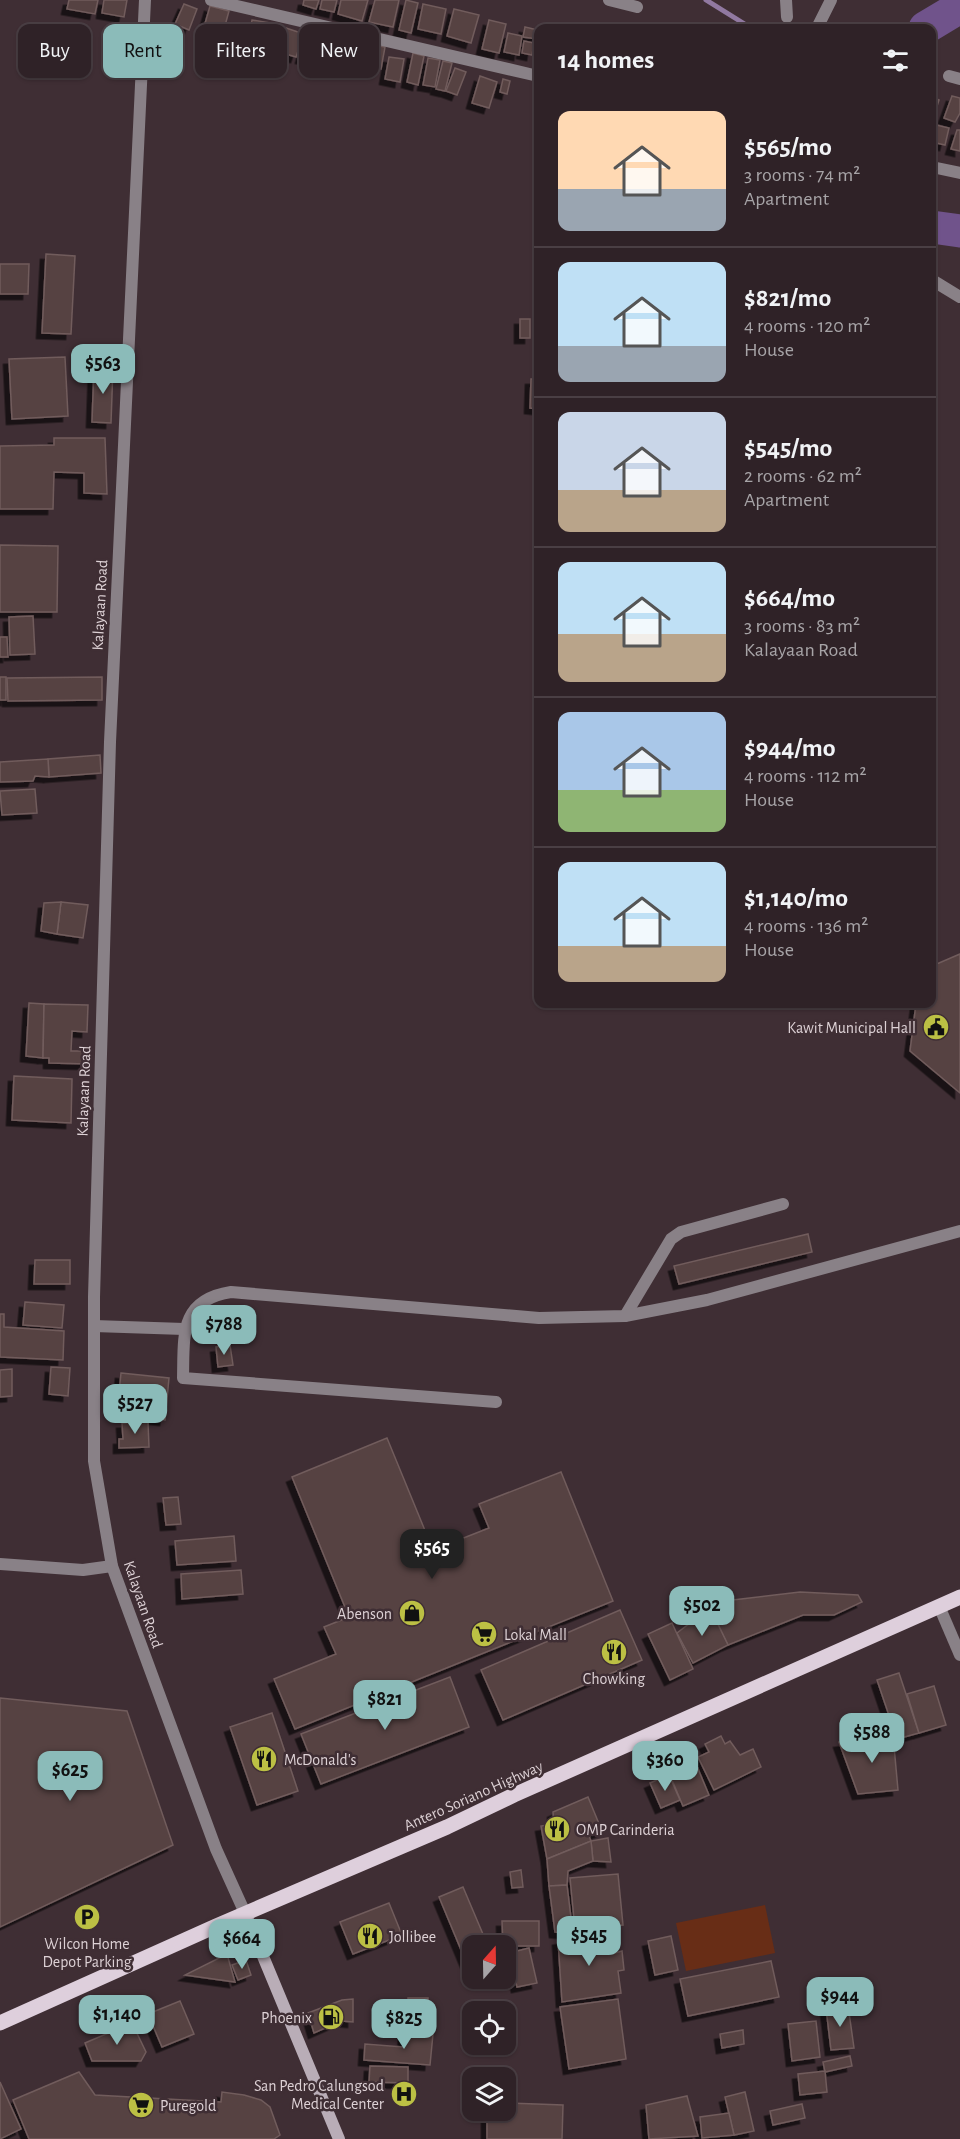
<!DOCTYPE html>
<html lang="en">
<head>
<meta charset="utf-8">
<style>
	body { margin:0; font-family:"Alegreya Sans",sans-serif; background:#3b2f33; color:#f1f3f6; height:100vh; display:flex; flex-direction:column; font-size:22px; white-space:nowrap }
	* { box-sizing:border-box; margin:0 }
	p { font-size:20px; color:#a7a4a7 }
	.icon { flex:none; width:33px; height:33px; fill:none; stroke:currentColor; stroke-width:2; stroke-linecap:round; stroke-linejoin:round }
	.map { position:relative; flex:1; overflow:hidden }
	.sheet { position:absolute; left:534px; top:24px; width:402px; height:984px; display:flex; flex-direction:column; background:#2f2227; border-radius:12px; box-shadow:0 2px 4px #0004,0 0 0 2px #4a3f44 }
	.sheet>* { flex:none }
	.top-card { position:absolute; left:18px; top:24px; width:426px; height:54px; display:flex; gap:12px }
	.needle { width:39px; rotate:20deg }
	.buttons { position:absolute; left:462px; top:1935px; display:grid; gap:12px }
	.buttons a { display:grid; place-items:center; width:54px; height:54px; border-radius:12px; background:#2f2227; box-shadow:0 2px 4px #0004,0 0 0 2px #4a3f44; font-size:30px }
	.price { position:absolute; translate:-50% -51px; padding:0 14px; border-radius:12px; background:#8bbbb9; color:#111; font-size:20px; line-height:39px; filter:drop-shadow(0 2px 3px #0008) }
	.price::after { content:''; position:absolute; left:50%; top:36px; width:18px; height:14px; margin-left:-9px; background:inherit; clip-path:polygon(0 0,100% 0,50% 100%) }
	.price.current { background:#222; color:#fff }
	ul { padding:0; list-style:none }
	li { display:flex; align-items:center; gap:18px; height:150px; padding:0 24px }
	li+li { border-top:2px solid #4a3f44 }
	li span { display:grid; place-items:center; flex:none; width:168px; height:120px; border-radius:12px; color:#555 }
	li>.icon { margin-inline-start:auto }
	span .icon { width:72px; height:72px; fill:#fffc; stroke-width:1 }
	li b { font-size:26px }
	h2 { display:flex; justify-content:space-between; align-items:center; height:72px; padding:0 24px; font-size:26px }
	.tag { padding:0 21px; border-radius:12px; background:#2f2227; box-shadow:0 2px 4px #0004,0 0 0 2px #4a3f44; font-size:21px; line-height:54px }
	.tag.current { background:#8bbbb9; color:#111 }
	.map>svg:first-child { display:block }
	.green { fill:#682d16 }
	.lines { fill:none; stroke-linecap:round; stroke-linejoin:round }
	.stream { stroke:#9179a1; stroke-width:5 }
	.river { stroke:#70538b; stroke-width:33 }
	.building { fill:#564242; stroke:#715c5c; stroke-width:1.5; filter:url(#shadow) }
	.minor { stroke:#898187; stroke-width:12 }
	.tertiary { stroke:#898187; stroke-width:12 }
	.secondary { stroke:#b9adb7; stroke-width:12 }
	.primary { stroke:#decfdc; stroke-width:15 }
	.labels { text-anchor:middle; stroke-width:5; stroke-linejoin:round; paint-order:stroke }
	.street-label { font-size:16px; fill:#ddd1d5; stroke:#3f2e34 }
	.poi-label { font-size:16px; fill:#ddd1d5; stroke:#3f2e34; text-anchor:start }
</style>
</head>
<body>
<div class="map">
<svg width="960" height="2139" viewBox="0 0 960 2139">
	<defs>
		<filter id="shadow"><feDropShadow dx="-5.5" dy="5.5" stdDeviation="0" flood-color="#0009"/></filter>
	</defs>
	<rect width="100%" height="100%" fill="#3f2e34"/>
	<!-- green -->
	<path class="green" d="M 765,1905 L 775,1953 L 686,1971 L 676,1923 Z"/>
	<g class="lines">
		<!-- stream -->
		<path class="stream" d="M 706,0 L 751,28"/>
		<!-- river -->
		<g class="river">
			<path d="M 925,28 L 960,7"/>
			<path d="M 932,227 L 960,231"/>
		</g>
	</g>
	<!-- building -->
	<g class="building">
		<path d="M 69,0 L 98,0 L 95,14 L 67,9 Z"/>
		<path d="M 104,0 L 127,0 L 124,17 L 102,13 Z"/>
		<path d="M 304,0 L 319,0 L 316,9 L 303,5 Z"/>
		<path d="M 322,0 L 337,0 L 334,12 L 320,9 Z"/>
		<path d="M 341,0 L 368,0 L 362,21 L 338,14 Z"/>
		<path d="M 375,0 L 399,0 L 393,27 L 369,22 Z"/>
		<path d="M 406,0 L 418,3 L 411,33 L 399,30 Z"/>
		<path d="M 184,4 L 197,9 L 189,30 L 175,24 Z"/>
		<path d="M 423,4 L 446,9 L 441,34 L 418,29 Z"/>
		<path d="M 210,6 L 229,11 L 221,40 L 202,34 Z"/>
		<path d="M 454,9 L 479,15 L 471,43 L 447,36 Z"/>
		<path d="M 252,20 L 277,24 L 272,51 L 247,46 Z"/>
		<path d="M 489,20 L 506,24 L 499,53 L 482,49 Z"/>
		<path d="M 525,27 L 538,30 L 537,39 L 523,37 Z"/>
		<path d="M 286,28 L 304,34 L 296,57 L 279,52 Z"/>
		<path d="M 508,33 L 522,36 L 519,55 L 504,52 Z"/>
		<path d="M 320,35 L 333,40 L 327,59 L 314,55 Z"/>
		<path d="M 335,36 L 349,39 L 342,67 L 329,63 Z"/>
		<path d="M 306,41 L 312,42 L 308,59 L 301,58 Z"/>
		<path d="M 351,41 L 385,47 L 381,69 L 348,63 Z"/>
		<path d="M 524,41 L 534,43 L 532,55 L 522,53 Z"/>
		<path d="M 413,53 L 424,56 L 418,85 L 407,82 Z"/>
		<path d="M 389,57 L 404,59 L 400,82 L 385,79 Z"/>
		<path d="M 428,58 L 440,60 L 435,87 L 423,85 Z"/>
		<path d="M 443,61 L 452,63 L 445,91 L 436,89 Z"/>
		<path d="M 455,68 L 466,72 L 457,95 L 446,91 Z"/>
		<path d="M 480,76 L 497,82 L 489,108 L 472,103 Z"/>
		<path d="M 503,79 L 510,81 L 507,94 L 500,92 Z"/>
		<path d="M 952,96 L 960,98 L 960,113 L 955,122 L 944,118 Z"/>
		<path d="M 932,97 L 939,100 L 933,119 L 932,119 Z"/>
		<path d="M 932,124 L 949,128 L 945,145 L 932,142 Z"/>
		<path d="M 957,130 L 960,130 L 960,151 L 951,149 Z"/>
		<path d="M 46,254 L 75,256 L 71,334 L 42,333 Z"/>
		<path d="M 0,264 L 29,264 L 28,294 L 0,294 Z"/>
		<rect x="520" y="319" width="10" height="19"/>
		<path d="M 65,357 L 68,416 L 12,419 L 9,359 Z"/>
		<path d="M 94,367 L 113,367 L 111,423 L 92,422 Z"/>
		<path d="M 531,379 L 538,379 L 538,409 L 530,408 Z"/>
		<path d="M 54,438 L 105,438 L 107,494 L 84,493 L 84,473 L 54,472 L 53,509 L 0,509 L 0,446 L 54,445 Z"/>
		<path d="M 0,545 L 58,546 L 57,612 L 0,612 Z"/>
		<path d="M 33,616 L 35,654 L 10,655 L 9,617 Z"/>
		<path d="M 0,637 L 7,637 L 8,657 L 0,657 Z"/>
		<rect x="0" y="677" width="6" height="23"/>
		<path d="M 102,677 L 102,700 L 8,701 L 7,678 Z"/>
		<path d="M 100,755 L 101,773 L 49,777 L 48,759 Z"/>
		<path d="M 48,759 L 49,777 L 35,776 L 33,781 L 0,782 L 0,762 Z"/>
		<path d="M 35,789 L 37,813 L 2,815 L 0,791 Z"/>
		<path d="M 61,902 L 88,905 L 83,938 L 57,934 Z"/>
		<path d="M 61,902 L 57,934 L 41,931 L 44,903 Z"/>
		<path d="M 960,954 L 960,1093 L 910,1051 L 916,1004 L 932,1004 L 932,966 Z"/>
		<path d="M 29,1003 L 44,1004 L 43,1058 L 26,1056 Z"/>
		<path d="M 44,1004 L 88,1005 L 87,1032 L 72,1031 L 71,1051 L 90,1051 L 90,1064 L 49,1063 L 49,1058 L 43,1058 Z"/>
		<path d="M 14,1076 L 72,1079 L 71,1123 L 12,1120 Z"/>
		<path d="M 808,1234 L 812,1252 L 679,1284 L 674,1266 Z"/>
		<path d="M 35,1260 L 70,1260 L 70,1284 L 34,1284 Z"/>
		<path d="M 25,1302 L 64,1305 L 62,1328 L 23,1325 Z"/>
		<path d="M 0,1314 L 4,1314 L 4,1327 L 64,1331 L 63,1360 L 0,1357 Z"/>
		<path d="M 230,1345 L 233,1365 L 218,1367 L 216,1347 Z"/>
		<path d="M 51,1367 L 70,1368 L 68,1396 L 49,1394 Z"/>
		<path d="M 12,1369 L 12,1396 L 0,1397 L 0,1370 Z"/>
		<path d="M 121,1373 L 169,1378 L 165,1420 L 117,1414 Z"/>
		<path d="M 148,1422 L 149,1447 L 119,1448 L 119,1439 L 123,1439 L 122,1423 Z"/>
		<path d="M 387,1438 L 433,1550 L 489,1528 L 479,1504 L 561,1472 L 613,1601 L 295,1729 L 274,1679 L 336,1654 L 324,1627 L 349,1617 L 292,1477 Z"/>
		<path d="M 178,1497 L 181,1524 L 166,1525 L 163,1498 Z"/>
		<path d="M 234,1536 L 236,1561 L 177,1565 L 175,1541 Z"/>
		<path d="M 241,1570 L 243,1594 L 182,1599 L 181,1574 Z"/>
		<path d="M 800,1592 L 858,1595 L 862,1602 L 834,1615 L 803,1615 L 728,1645 L 710,1608 L 724,1601 Z"/>
		<path d="M 710,1608 L 728,1645 L 693,1663 L 677,1633 Z"/>
		<path d="M 620,1610 L 642,1660 L 503,1720 L 481,1670 Z"/>
		<path d="M 672,1623 L 693,1669 L 670,1680 L 648,1634 Z"/>
		<path d="M 899,1673 L 919,1733 L 897,1739 L 877,1680 Z"/>
		<path d="M 450,1677 L 469,1727 L 321,1784 L 301,1734 Z"/>
		<path d="M 934,1686 L 946,1725 L 919,1733 L 907,1694 Z"/>
		<path d="M 0,1698 L 127,1711 L 173,1845 L 0,1927 Z"/>
		<path d="M 272,1713 L 298,1791 L 257,1805 L 230,1727 Z"/>
		<path d="M 893,1735 L 898,1790 L 858,1794 L 839,1742 Z"/>
		<path d="M 721,1736 L 725,1744 L 730,1741 L 740,1755 L 753,1749 L 761,1767 L 714,1790 L 698,1757 L 709,1752 L 705,1744 Z"/>
		<path d="M 676,1754 L 682,1769 L 696,1764 L 709,1795 L 683,1806 L 663,1759 Z"/>
		<path d="M 669,1775 L 680,1800 L 661,1808 L 650,1783 Z"/>
		<path d="M 588,1797 L 602,1831 L 589,1836 L 591,1841 L 547,1859 L 541,1826 L 554,1824 L 553,1812 Z"/>
		<path d="M 608,1838 L 611,1862 L 593,1861 L 591,1841 Z"/>
		<path d="M 591,1841 L 593,1861 L 568,1871 L 567,1885 L 549,1886 L 547,1859 Z"/>
		<path d="M 521,1870 L 523,1887 L 512,1888 L 510,1872 Z"/>
		<path d="M 618,1874 L 623,1925 L 575,1929 L 570,1878 Z"/>
		<path d="M 567,1885 L 573,1934 L 555,1932 L 549,1886 Z"/>
		<path d="M 463,1887 L 488,1946 L 472,1946 L 472,1968 L 469,1969 L 439,1897 Z"/>
		<path d="M 389,1903 L 402,1935 L 353,1954 L 340,1922 Z"/>
		<path d="M 502,1921 L 539,1921 L 539,1946 L 503,1946 Z"/>
		<path d="M 612,1932 L 615,1953 L 622,1951 L 624,1970 L 618,1971 L 621,1993 L 562,2002 L 558,1940 Z"/>
		<path d="M 671,1936 L 678,1970 L 655,1975 L 648,1941 Z"/>
		<path d="M 529,1948 L 537,1983 L 517,1987 L 509,1953 Z"/>
		<path d="M 227,1954 L 235,1982 L 185,1975 Z"/>
		<path d="M 246,1960 L 251,1975 L 238,1980 L 232,1965 Z"/>
		<path d="M 771,1961 L 779,1997 L 688,2016 L 680,1979 Z"/>
		<path d="M 408,1998 L 428,1998 L 428,2021 L 409,2022 Z"/>
		<path d="M 353,1999 L 353,2022 L 341,2021 L 314,2033 L 308,2013 L 342,2000 Z"/>
		<path d="M 618,1999 L 626,2059 L 569,2069 L 560,2007 Z"/>
		<path d="M 180,2001 L 194,2034 L 162,2047 L 148,2014 Z"/>
		<path d="M 848,2005 L 854,2048 L 831,2050 L 826,2008 Z"/>
		<path d="M 816,2021 L 820,2057 L 792,2061 L 788,2024 Z"/>
		<path d="M 132,2023 L 146,2052 L 141,2061 L 92,2061 L 85,2043 Z"/>
		<path d="M 743,2030 L 744,2044 L 722,2048 L 720,2034 Z"/>
		<path d="M 404,2032 L 433,2034 L 430,2065 L 364,2060 L 365,2044 L 403,2047 Z"/>
		<path d="M 850,2056 L 852,2066 L 825,2072 L 823,2062 Z"/>
		<path d="M 370,2066 L 408,2067 L 408,2083 L 369,2082 Z"/>
		<path d="M 825,2071 L 827,2092 L 800,2095 L 798,2074 Z"/>
		<path d="M 79,2072 L 95,2095 L 221,2102 L 222,2092 L 244,2095 L 261,2100 L 270,2107 L 280,2135 L 274,2139 L 29,2139 L 13,2100 Z"/>
		<path d="M 0,2082 L 21,2129 L 0,2139 Z"/>
		<path d="M 745,2092 L 754,2131 L 734,2135 L 725,2097 Z"/>
		<path d="M 687,2096 L 698,2136 L 649,2139 L 646,2105 Z"/>
		<path d="M 506,2103 L 563,2105 L 562,2139 L 487,2139 L 487,2110 L 506,2110 Z"/>
		<path d="M 802,2104 L 805,2118 L 773,2125 L 770,2111 Z"/>
		<path d="M 729,2113 L 734,2135 L 702,2138 L 700,2117 Z"/>
	</g>
	<g class="lines">
		<!-- minor -->
		<g class="minor">
			<path d="M 609,0 L 637,7"/>
			<path d="M 786,0 L 787,17"/>
			<path d="M 949,76 L 960,79"/>
			<path d="M 625,1316 L 671,1239 L 681,1232 L 783,1204"/>
			<path d="M 94,1326 L 184,1329"/>
			<path d="M 496,1402 L 183,1378 C 184,1336 179,1300 231,1292 L 539,1318 L 625,1316 L 707,1300 L 960,1231"/>
			<path d="M 0,1564 L 83,1570 L 112,1566"/>
			<path d="M 939,1606 L 960,1655"/>
		</g>
		<!-- tertiary -->
		<g class="tertiary">
			<path d="M 145,0 L 110,742 L 94,1297 L 94,1461 L 112,1566 L 216,1849 L 245,1913"/>
			<path d="M 211,0 L 538,76"/>
			<path d="M 817,28 L 831,0"/>
			<path d="M 932,167 L 960,173"/>
			<path d="M 932,280 L 960,297"/>
		</g>
		<!-- secondary -->
		<path class="secondary" d="M 245,1913 L 339,2139"/>
		<!-- primary -->
		<path class="primary" d="M 0,2023 L 216,1926 L 447,1827 L 514,1795 L 960,1597"/>
	</g>
	<!-- icons -->
	<defs>
		<symbol id="civic-disc" viewBox="-11 -11 22 22"><circle r="9.5" fill="#bcc044" stroke="#3f2e34"/><path d="M-.6-6.5H3V-4.5H.6V-3L4-1V1h2V6H-6V1h2V-1L-.6-3ZM-1.2 2.5V6h2.4V2.5Z" fill="#111"/></symbol>
		<symbol id="shop-disc" viewBox="-11 -11 22 22"><circle r="9.5" fill="#bcc044" stroke="#3f2e34"/><path d="M-5-2.5h2.3a2.7 3.5 0 0 1 5.4 0H5L5.5 6h-11ZM-1.5-2.5h3a1.5 2.3 0 0 0-3 0Z" fill="#111"/></symbol>
		<symbol id="supermarket-disc" viewBox="-11 -11 22 22"><circle r="9.5" fill="#bcc044" stroke="#3f2e34"/><path d="M-6-5.5h2.5l.6 2H6L4.5 2H-2.5L-4.4-4H-6ZM-1.5 3.2a1.3 1.3 0 1 0 .1 0ZM3 3.2a1.3 1.3 0 1 0 .1 0Z" fill="#111"/></symbol>
		<symbol id="restaurant-disc" viewBox="-11 -11 22 22"><circle r="9.5" fill="#bcc044" stroke="#3f2e34"/><path d="M-5-6h1v4h1v-4h1v4h1v-4h1v5L-1.5 .5V6h-2V.5L-5-1ZM5-6V6H3V1.5H1.5Q1.5-4 5-6Z" fill="#111"/></symbol>
		<symbol id="parking-disc" viewBox="-11 -11 22 22"><circle r="9.5" fill="#bcc044" stroke="#3f2e34"/><path d="M-3.5-5.5H1a3.5 3.5 0 0 1 0 7H-1V5.5H-3.5ZM-1-3.4V-.6H.8a1.4 1.4 0 0 0 0-2.8Z" fill="#111"/></symbol>
		<symbol id="fuel-disc" viewBox="-11 -11 22 22"><circle r="9.5" fill="#bcc044" stroke="#3f2e34"/><path d="M-5.5-6h7V0h2V4h1.3V-2.5L3-4.5l.8-.8L6-3V5H2.5V1h-1V6h-7ZM-4.2-4.7v3.2H.2V-4.7Z" fill="#111"/></symbol>
		<symbol id="hospital-disc" viewBox="-11 -11 22 22"><circle r="9.5" fill="#bcc044" stroke="#3f2e34"/><path d="M-5-5h3v3.5h4V-5h3V5h-3V1.5h-4V5h-3Z" fill="#111"/></symbol>
	</defs>
	<g fill-rule="evenodd">
		<use href="#civic-disc" x="921" y="1012" width="30" height="30"/>
		<use href="#shop-disc" x="397" y="1598" width="30" height="30"/>
		<use href="#supermarket-disc" x="469" y="1619" width="30" height="30"/>
		<use href="#restaurant-disc" x="599" y="1637" width="30" height="30"/>
		<use href="#restaurant-disc" x="249" y="1744" width="30" height="30"/>
		<use href="#restaurant-disc" x="542" y="1814" width="30" height="30"/>
		<use href="#parking-disc" x="72" y="1902" width="30" height="30"/>
		<use href="#restaurant-disc" x="355" y="1921" width="30" height="30"/>
		<use href="#fuel-disc" x="316" y="2002" width="30" height="30"/>
		<use href="#hospital-disc" x="389" y="2079" width="30" height="30"/>
		<use href="#supermarket-disc" x="126" y="2090" width="30" height="30"/>
	</g>
	<g class="labels">
		<!-- street labels -->
		<g class="street-label">
			<text transform="translate(99 605) rotate(-87)" y="6">Kalayaan Road</text>
			<text transform="translate(83 1091) rotate(-88)" y="6">Kalayaan Road</text>
			<text transform="translate(144 1604) rotate(71)" y="6">Kalayaan Road</text>
			<text transform="translate(473 1795) rotate(-24)" y="6">Antero Soriano Highway</text>
		</g>
		<!-- poi labels -->
		<g class="poi-label">
			<text x="916" y="1033" text-anchor="end">Kawit Municipal Hall</text>
			<text x="392" y="1619" text-anchor="end">Abenson</text>
			<text x="504" y="1640">Lokal Mall</text>
			<text x="614" y="1684" text-anchor="middle">Chowking</text>
			<text x="284" y="1765">McDonald's</text>
			<text x="576" y="1835">OMP Carinderia</text>
			<text x="389" y="1942">Jollibee</text>
			<text x="87" y="1949" text-anchor="middle">Wilcon Home<tspan x="87" dy="18">Depot Parking</tspan></text>
			<text x="312" y="2023" text-anchor="end">Phoenix</text>
			<text x="384" y="2091" text-anchor="end">San Pedro Calungsod<tspan x="384" dy="18">Medical Center</tspan></text>
			<text x="160" y="2111">Puregold</text>
		</g>
	</g>
</svg>
<div class="buttons">
<a><svg class="needle" viewBox="-14 -14 28 28"><path d="M0-13l5 13h-10z" fill="#e53935"/><path d="M0 13l5-13h-10z" fill="#a7a4a7"/></svg></a>
<a><svg class="icon" aria-label="locate" viewBox="0 0 24 24"><circle cx="12" cy="12" r="6"/><path d="M12 2v4M12 18v4M2 12h4M18 12h4"/></svg></a>
<a><svg class="icon" aria-label="layers" viewBox="0 0 24 24"><path d="M12 4l9 5-9 5-9-5zM3 14l9 5 9-5"/></svg></a>
</div>
<b class="price" style="left:103px;top:395px">$563</b>
<b class="price" style="left:224px;top:1356px">$788</b>
<b class="price" style="left:135px;top:1435px">$527</b>
<b class="price current" style="left:432px;top:1580px">$565</b>
<b class="price" style="left:702px;top:1637px">$502</b>
<b class="price" style="left:385px;top:1731px">$821</b>
<b class="price" style="left:872px;top:1764px">$588</b>
<b class="price" style="left:665px;top:1792px">$360</b>
<b class="price" style="left:70px;top:1802px">$625</b>
<b class="price" style="left:589px;top:1967px">$545</b>
<b class="price" style="left:242px;top:1970px">$664</b>
<b class="price" style="left:840px;top:2028px">$944</b>
<b class="price" style="left:117px;top:2046px">$1,140</b>
<b class="price" style="left:404px;top:2050px">$825</b>
<div class="top-card">
<a class="tag">Buy</a>
<a class="tag current">Rent</a>
<a class="tag">Filters</a>
<a class="tag">New</a>
</div>
<section class="sheet">
<h2>14 homes<svg class="icon" aria-label="filters" viewBox="0 0 24 24"><path d="M4 7h16M4 17h16"/><circle cx="9" cy="7" r="2"/><circle cx="15" cy="17" r="2"/></svg></h2>
<ul>
<li><span style="background:linear-gradient(#ffd9b3 65%,#9aa5b1 0)"><svg class="icon" aria-label="home" viewBox="0 0 24 24"><path d="M3 11l9-7 9 7M6 9v11h12V9"/></svg></span><div><b>$565/mo</b><p>3 rooms · 74 m²</p><p>Apartment</p></div></li>
<li><span style="background:linear-gradient(#bfe0f5 70%,#9aa5b1 0)"><svg class="icon" aria-label="home" viewBox="0 0 24 24"><path d="M3 11l9-7 9 7M6 9v11h12V9"/></svg></span><div><b>$821/mo</b><p>4 rooms · 120 m²</p><p>House</p></div></li>
<li><span style="background:linear-gradient(#c9d6e8 65%,#b9a48a 0)"><svg class="icon" aria-label="home" viewBox="0 0 24 24"><path d="M3 11l9-7 9 7M6 9v11h12V9"/></svg></span><div><b>$545/mo</b><p>2 rooms · 62 m²</p><p>Apartment</p></div></li>
<li><span style="background:linear-gradient(#bfe0f5 60%,#b9a48a 0)"><svg class="icon" aria-label="home" viewBox="0 0 24 24"><path d="M3 11l9-7 9 7M6 9v11h12V9"/></svg></span><div><b>$664/mo</b><p>3 rooms · 83 m²</p><p>Kalayaan Road</p></div></li>
<li><span style="background:linear-gradient(#a9c7e8 65%,#8fb573 0)"><svg class="icon" aria-label="home" viewBox="0 0 24 24"><path d="M3 11l9-7 9 7M6 9v11h12V9"/></svg></span><div><b>$944/mo</b><p>4 rooms · 112 m²</p><p>House</p></div></li>
<li><span style="background:linear-gradient(#bfe0f5 70%,#b9a48a 0)"><svg class="icon" aria-label="home" viewBox="0 0 24 24"><path d="M3 11l9-7 9 7M6 9v11h12V9"/></svg></span><div><b>$1,140/mo</b><p>4 rooms · 136 m²</p><p>House</p></div></li>
</ul>
</section>
</div>
</body>
</html>
